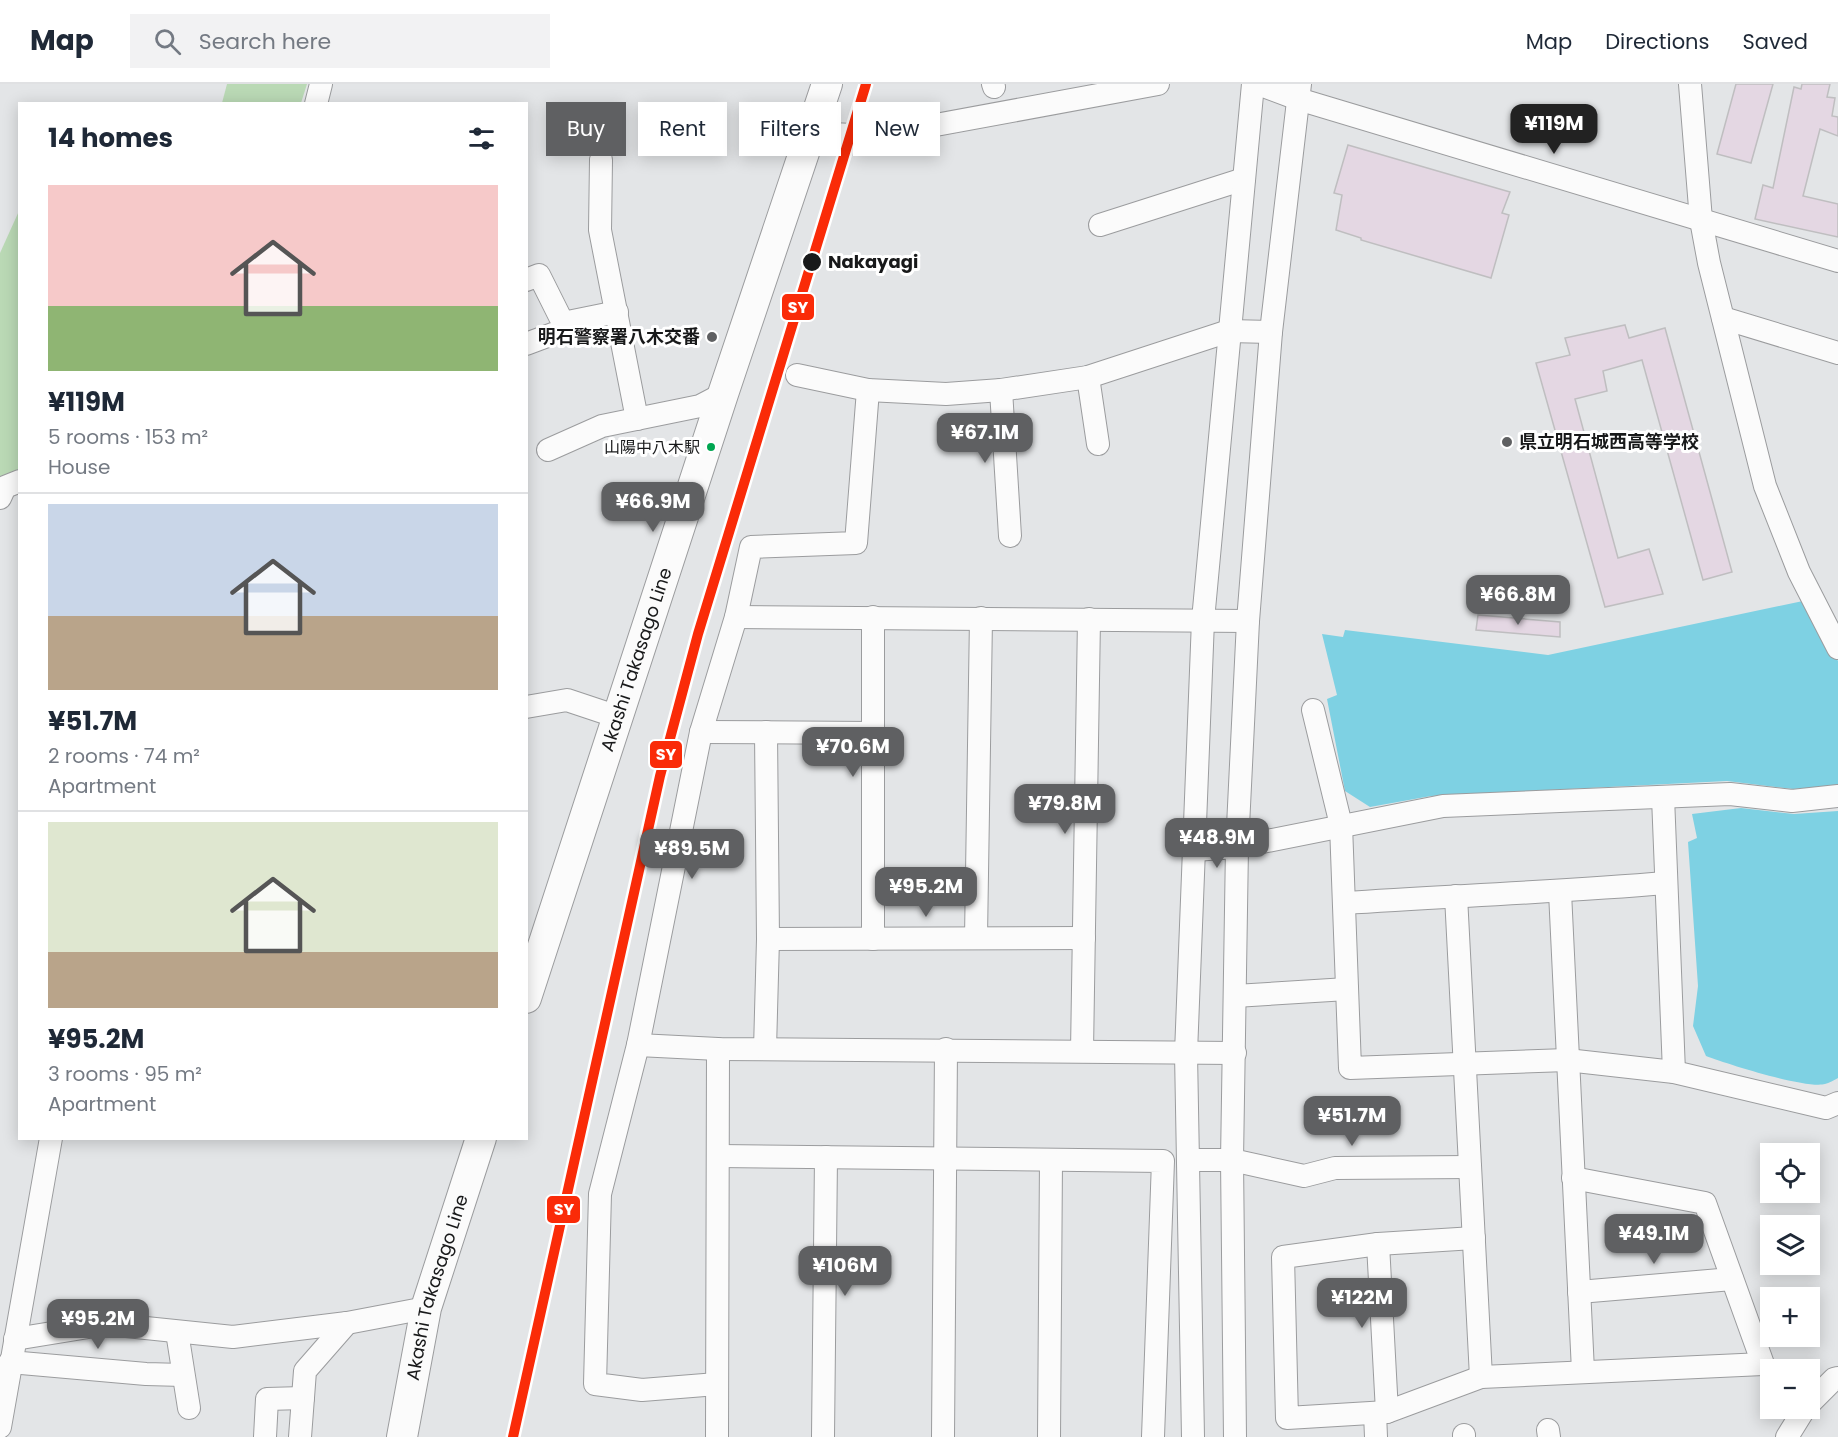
<!DOCTYPE html>
<html lang="en">
<head>
<meta charset="utf-8">
<style>
	body { margin:0; font-family:Poppins,"Noto Sans JP",sans-serif; background:#f2f2f3; color:#1f2937; height:100vh; display:flex; flex-direction:column; font-size:22px; white-space:nowrap }
	* { box-sizing:border-box; margin:0 }
	p { font-size:20px; color:#747a83 }
	.icon { flex:none; width:33px; height:33px; fill:none; stroke:currentColor; stroke-width:2; stroke-linecap:round; stroke-linejoin:round }
	.map { position:relative; flex:1; overflow:hidden }
	.details { position:absolute; left:18px; top:18px; width:510px; height:1038px; display:flex; flex-direction:column; background:#fff; border-radius:0px; box-shadow:0 3px 15px #0003 }
	.details>* { flex:none }
	.top-card { position:absolute; left:546px; top:18px; width:570px; height:54px; display:flex; gap:12px }
	.buttons { position:absolute; left:1760px; top:1059px; display:grid; gap:12px }
	.buttons a { display:grid; place-items:center; width:60px; height:60px; border-radius:0px; background:#fff; box-shadow:0 3px 15px #0003; font-size:30px }
	.price { position:absolute; translate:-50% -51px; padding:0 14px; border-radius:12px; background:#5f6062; color:#fff; font-size:20px; line-height:39px; filter:drop-shadow(0 2px 3px #0008) }
	.price::after { content:''; position:absolute; left:50%; top:36px; width:18px; height:14px; margin-left:-9px; background:inherit; clip-path:polygon(0 0,100% 0,50% 100%) }
	.price.selected { background:#222; color:#fff }
	ul { padding:0; list-style:none }
	li { display:grid; align-content:center; gap:12px; height:318px; padding:0 30px }
	li+li { border-top:2px solid #e0e1e3 }
	li span { display:grid; place-items:center; height:186px; border-radius:0px; color:#555 }
	li>.icon { margin-inline-start:auto }
	span .icon { width:108px; height:108px; fill:#fffc; stroke-width:1 }
	li b { font-size:26px }
	h2 { display:flex; justify-content:space-between; align-items:center; height:72px; padding:0 30px; font-size:26px }
	.pill { padding:0 21px; border-radius:0px; background:#fff; box-shadow:0 3px 15px #0003; font-size:21px; line-height:54px }
	.pill.selected { background:#5f6062; color:#fff }
	header { display:flex; align-items:center; gap:36px; box-sizing:border-box; height:84px; padding:0 30px; background:#fff; border-bottom:2px solid #e0e1e3 }
	header strong { font-size:28px }
	nav { display:flex; gap:33px; margin-inline-start:auto; font-size:21px }
	.search { width:420px; height:54px; background:#f2f2f3; display:flex; align-items:center; gap:15px; box-sizing:border-box; padding:0 21px; border-radius:0px; color:#747a83; font-size:22px }
	.map>svg:first-child { display:block }
	.green { fill:#bad9b5 }
	.water { fill:#7ed1e3 }
	.building { fill:#e4d7e3; stroke:#bfbec0; stroke-width:1.5 }
	.lines { fill:none; stroke-linecap:round; stroke-linejoin:round }
	.minor-casing { stroke:#9b9c9e; stroke-width:24 }
	.major-casing { stroke:#9b9c9e; stroke-width:32 }
	.minor { stroke:#fbfbfb; stroke-width:22 }
	.major { stroke:#fbfbfb; stroke-width:30 }
	.rail-1-casing { stroke:#fff; stroke-width:15 }
	.rail-1 { stroke:#fa2b08; stroke-width:10 }
	.stop-dot { fill:#18191a; stroke:#fff; stroke-width:2 }
	.poi-dot { fill:#5f6062; stroke:#fff; stroke-width:2 }
	.bus-dot { fill:#00a651; stroke:#fff; stroke-width:2 }
	.labels { text-anchor:middle; stroke-width:6; stroke-linejoin:round; paint-order:stroke }
	.bus-label { font-size:16px; fill:#18191a; stroke:#fff; text-anchor:end }
	.stop-label { font-size:18px; font-weight:bold; fill:#18191a; stroke:#fff; text-anchor:start }
	.poi-label { font-size:18px; font-weight:bold; fill:#18191a; stroke:#fff; text-anchor:end }
	.street-label { font-size:18px; fill:#18191a; stroke:#fff }
	.line-badge { stroke:#fff; stroke-width:2 }
	.badge-label { font-size:16px; text-anchor:middle; font-weight:bold; fill:#fff }
</style>
</head>
<body>
<header>
<strong>Map</strong>
<div class="search"><svg class="icon" aria-label="search" viewBox="0 0 24 24"><circle cx="10" cy="10" r="6"/><path d="M15 15l6 6"/></svg>Search here</div>
<nav><a>Map</a><a>Directions</a><a>Saved</a></nav>
</header>
<div class="map">
<svg width="1838" height="1353" viewBox="0 0 1838 1353">
	<rect width="100%" height="100%" fill="#e3e5e7"/>
	<!-- green -->
	<g class="green">
		<path d="M 227,0 L 307,0 L 301,19 L 222,19 Z"/>
		<path d="M 19,127 L 19,390 L 0,403 L 0,169 Z"/>
	</g>
	<!-- water -->
	<g class="water">
		<path d="M 1803,517 L 1838,577 L 1838,702 L 1793,705 L 1727,697 L 1431,712 L 1370,723 L 1345,707 L 1327,615 L 1337,611 L 1322,550 L 1343,553 L 1345,546 L 1548,571 Z"/>
		<path d="M 1741,724 L 1794,730 L 1838,727 L 1838,994 C 1834,996 1829,999 1825,1000 C 1806,1005 1727,980 1706,972 L 1693,942 L 1698,902 L 1688,758 L 1697,754 L 1692,730 Z"/>
	</g>
	<!-- building -->
	<g class="building">
		<path d="M 1736,0 L 1773,0 L 1751,79 L 1717,70 Z"/>
		<path d="M 1802,0 L 1830,0 L 1827,13 L 1835,14 L 1832,32 L 1838,33 L 1838,52 L 1820,45 L 1803,112 L 1838,120 L 1838,153 L 1755,135 L 1763,101 L 1773,104 L 1794,3 L 1801,5 Z"/>
		<path d="M 1348,61 L 1510,108 L 1502,129 L 1509,131 L 1491,194 L 1361,156 L 1361,154 L 1336,146 L 1342,111 L 1334,109 Z"/>
		<path d="M 1625,241 L 1629,254 L 1665,244 L 1732,488 L 1703,496 L 1642,276 L 1603,287 L 1607,307 L 1575,315 L 1618,474 L 1649,465 L 1663,510 L 1605,523 L 1536,279 L 1570,271 L 1565,254 Z"/>
		<path d="M 1478,531 L 1560,538 L 1560,553 L 1476,546 Z"/>
	</g>
	<g class="lines">
		<defs>
			<g id="minor">
				<path d="M 993,0 L 994,3"/>
				<path d="M 1258,0 L 1298,15 L 1838,177"/>
				<path d="M 1690,0 L 1701,136 L 1709,179 L 1765,402 L 1799,488 L 1838,564"/>
				<path d="M 316,20 L 321,0"/>
				<path d="M 813,43 L 831,50 L 876,52 L 1158,0"/>
				<path d="M 601,76 L 600,146 L 637,335"/>
				<path d="M 1100,141 L 1244,95"/>
				<path d="M 526,196 L 539,191 L 566,245 L 526,260"/>
				<path d="M 1723,234 L 1838,269"/>
				<path d="M 563,239 L 617,228"/>
				<path d="M 797,291 L 868,306 L 946,310 L 1001,306 L 1088,293 L 1229,247 L 1271,248"/>
				<path d="M 1088,293 L 1098,360"/>
				<path d="M 1001,306 L 1010,452"/>
				<path d="M 548,366 L 602,342 L 700,322 L 723,310"/>
				<path d="M 0,414 L 5,403 L 20,397"/>
				<path d="M 736,533 L 1248,537"/>
				<path d="M 873,533 L 873,855"/>
				<path d="M 526,623 L 567,616 L 618,633"/>
				<path d="M 1313,626 L 1341,741 L 1350,984 L 1567,976 L 1674,988 L 1826,1024 L 1838,1019"/>
				<path d="M 701,648 L 873,649"/>
				<path d="M 1663,713 L 1674,988"/>
				<path d="M 1194,766 L 1237,763 L 1443,722 L 1730,710 L 1792,717 L 1838,712"/>
				<path d="M 1560,808 L 1583,1287"/>
				<path d="M 1456,812 L 1481,1293"/>
				<path d="M 1344,819 C 1451,812 1559,808 1666,799"/>
				<path d="M 976,854 L 981,534"/>
				<path d="M 768,855 L 1084,854"/>
				<path d="M 1235,912 L 1347,905"/>
				<path d="M 638,961 L 718,965 L 1235,969"/>
				<path d="M 765,965 L 768,855 L 766,648"/>
				<path d="M 1082,967 L 1089,535"/>
				<path d="M 719,1072 L 1163,1077 L 1153,1353"/>
				<path d="M 1188,1076 L 1232,1076 L 1304,1092 L 1335,1084 L 1470,1083"/>
				<path d="M 1474,1154 L 1378,1160 L 1283,1173 L 1287,1334 L 1387,1328 L 1481,1293 L 1763,1280 L 1705,1119 L 1573,1094"/>
				<path d="M 1378,1160 L 1387,1328"/>
				<path d="M 1579,1208 L 1732,1195"/>
				<path d="M 177,1248 L 189,1324"/>
				<path d="M 15,1255 L 107,1240 L 233,1253 L 347,1239 L 426,1224"/>
				<path d="M 10,1278 L 146,1290 L 183,1291"/>
				<path d="M 717,1300 L 642,1306 L 595,1300 L 600,1110 L 638,961 L 701,648 L 736,533 L 751,463 L 856,459 L 868,306"/>
				<path d="M 1809,1320 L 1834,1295 L 1838,1294"/>
				<path d="M 1375,1329 L 1376,1353"/>
				<path d="M 0,1343 L 51,1054"/>
				<path d="M 1548,1346 L 1549,1353"/>
				<path d="M 1464,1351 L 1464,1353"/>
				<path d="M 265,1353 L 267,1315 L 303,1314"/>
				<path d="M 300,1353 L 305,1287 L 347,1239"/>
				<path d="M 717,1353 L 718,965"/>
				<path d="M 823,1353 L 826,1073"/>
				<path d="M 943,1353 L 946,965"/>
				<path d="M 1049,1353 L 1051,1076"/>
				<path d="M 1193,1353 L 1186,969 L 1203,536 L 1253,0"/>
				<path d="M 1235,1353 L 1232,1076 L 1237,763 L 1248,537 L 1271,248 L 1300,0"/>
				<path d="M 1787,1353 L 1805,1324"/>
			</g>
			<g id="major">
				<path id="s1" d="M 526,914 L 723,310 L 827,0"/>
				<path id="s2" d="M 402,1353 L 426,1224 L 481,1054"/>
			</g>
		</defs>
		<!-- minor casing -->
		<use href="#minor" class="minor-casing"/>
		<!-- major casing -->
		<use href="#major" class="major-casing"/>
		<!-- minor -->
		<use href="#minor" class="minor"/>
		<!-- major -->
		<use href="#major" class="major"/>
		<defs>
			<path id="rail-1" d="M 513,1353 L 660,692 L 698,550 L 866,0"/>
		</defs>
		<!-- rail-1 casing -->
		<use href="#rail-1" class="rail-1-casing"/>
		<!-- rail-1 -->
		<use href="#rail-1" class="rail-1"/>
	</g>
	<!-- markers -->
	<circle class="stop-dot" cx="812" cy="178" r="10"/>
	<g class="poi-dot">
		<circle cx="712" cy="253" r="6"/>
		<circle cx="1507" cy="358" r="6"/>
	</g>
	<circle class="bus-dot" cx="711" cy="363" r="5"/>
	<g class="labels">
		<!-- bus labels -->
		<g class="bus-label">
			<text x="700" y="369">山陽中八木駅</text>
		</g>
		<!-- stop labels -->
		<g class="stop-label">
			<text x="828" y="184">Nakayagi</text>
		</g>
		<!-- poi labels -->
		<g class="poi-label">
			<text x="700" y="259">明石警察署八木交番</text>
			<text x="1519" y="364" text-anchor="start">県立明石城西高等学校</text>
		</g>
		<!-- street labels -->
		<g class="street-label">
			<text dy="6" stroke="none"><textPath href="#s1" startOffset="356">Akashi Takasago Line</textPath></text>
			<text dy="6" stroke="none"><textPath href="#s2" startOffset="154">Akashi Takasago Line</textPath></text>
		</g>
	</g>
	<g class="line-badge">
		<rect x="781" y="209" width="34" height="28" rx="6" fill="#fa2b08"/>
		<rect x="649" y="656" width="34" height="29" rx="6" fill="#fa2b08"/>
		<rect x="546" y="1111" width="35" height="29" rx="6" fill="#fa2b08"/>
	</g>
	<g class="badge-label">
		<text x="798" y="229">SY</text>
		<text x="666" y="676">SY</text>
		<text x="564" y="1131">SY</text>
	</g>
</svg>
<div class="buttons">
<a><svg class="icon" aria-label="locate" viewBox="0 0 24 24"><circle cx="12" cy="12" r="6"/><path d="M12 2v4M12 18v4M2 12h4M18 12h4"/></svg></a>
<a><svg class="icon" aria-label="layers" viewBox="0 0 24 24"><path d="M12 4l9 5-9 5-9-5zM3 14l9 5 9-5"/></svg></a>
<a>+</a>
<a>−</a>
</div>
<b class="price selected" style="left:1554px;top:71px">¥119M</b>
<b class="price" style="left:985px;top:380px">¥67.1M</b>
<b class="price" style="left:653px;top:449px">¥66.9M</b>
<b class="price" style="left:1518px;top:542px">¥66.8M</b>
<b class="price" style="left:853px;top:694px">¥70.6M</b>
<b class="price" style="left:1065px;top:751px">¥79.8M</b>
<b class="price" style="left:1217px;top:785px">¥48.9M</b>
<b class="price" style="left:692px;top:796px">¥89.5M</b>
<b class="price" style="left:926px;top:834px">¥95.2M</b>
<b class="price" style="left:1352px;top:1063px">¥51.7M</b>
<b class="price" style="left:1654px;top:1181px">¥49.1M</b>
<b class="price" style="left:845px;top:1213px">¥106M</b>
<b class="price" style="left:1362px;top:1245px">¥122M</b>
<b class="price" style="left:98px;top:1266px">¥95.2M</b>
<div class="top-card">
<a class="pill selected">Buy</a>
<a class="pill">Rent</a>
<a class="pill">Filters</a>
<a class="pill">New</a>
</div>
<section class="details">
<h2>14 homes<svg class="icon" aria-label="filters" viewBox="0 0 24 24"><path d="M4 7h16M4 17h16"/><circle cx="9" cy="7" r="2"/><circle cx="15" cy="17" r="2"/></svg></h2>
<ul>
<li><span style="background:linear-gradient(#f6c9c9 65%,#8fb573 0)"><svg class="icon" aria-label="home" viewBox="0 0 24 24"><path d="M3 11l9-7 9 7M6 9v11h12V9"/></svg></span><div><b>¥119M</b><p>5 rooms · 153 m²</p><p>House</p></div></li>
<li><span style="background:linear-gradient(#c9d6e8 60%,#b9a48a 0)"><svg class="icon" aria-label="home" viewBox="0 0 24 24"><path d="M3 11l9-7 9 7M6 9v11h12V9"/></svg></span><div><b>¥51.7M</b><p>2 rooms · 74 m²</p><p>Apartment</p></div></li>
<li><span style="background:linear-gradient(#dfe7d0 70%,#b9a48a 0)"><svg class="icon" aria-label="home" viewBox="0 0 24 24"><path d="M3 11l9-7 9 7M6 9v11h12V9"/></svg></span><div><b>¥95.2M</b><p>3 rooms · 95 m²</p><p>Apartment</p></div></li>
</ul>
</section>
</div>
</body>
</html>
